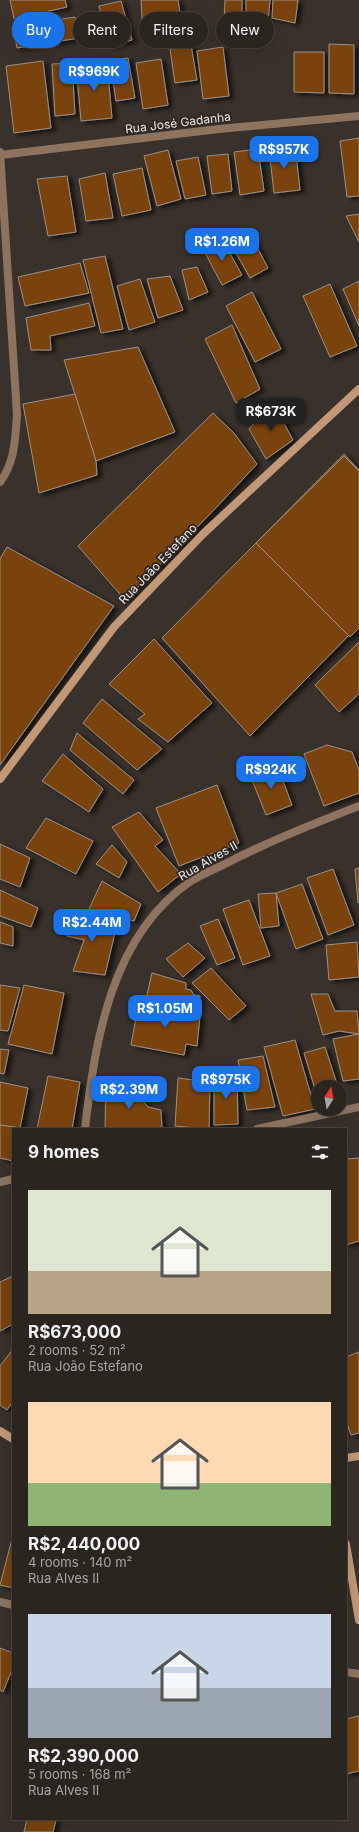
<!DOCTYPE html>
<html lang="en">
<head>
<meta charset="utf-8">
<style>
	body { margin:0; font-family:Inter,sans-serif; background:#37312d; color:#f1f3f6; height:100vh; display:flex; flex-direction:column; font-size:15px; white-space:nowrap }
	* { box-sizing:border-box; margin:0 }
	p { font-size:13px; color:#a6a5a5 }
	.icon { flex:none; width:22px; height:22px; fill:none; stroke:currentColor; stroke-width:2; stroke-linecap:round; stroke-linejoin:round }
	.map { position:relative; flex:1; overflow:hidden }
	.panel { position:absolute; left:12px; top:1128px; width:335px; height:692px; display:flex; flex-direction:column; background:#2b2520; border-radius:0px; box-shadow:0 4px 16px #0002,0 0 0 1px #47423e }
	.panel>* { flex:none }
	.banner { position:absolute; left:12px; top:12px; width:335px; height:36px; display:flex; gap:8px }
	.needle { width:26px; rotate:11deg }
	.tools { position:absolute; left:311px; top:1080px; display:grid; gap:8px }
	.tools a { display:grid; place-items:center; width:36px; height:36px; border-radius:50%; background:#2b2520; box-shadow:0 4px 16px #0002,0 0 0 1px #47423e; font-size:20px }
	.price { position:absolute; translate:-50% -34px; padding:0 9px; border-radius:8px; background:#1a73e8; color:#fff; font-size:13px; line-height:26px; filter:drop-shadow(0 1px 2px #0008) }
	.price::after { content:''; position:absolute; left:50%; top:24px; width:12px; height:9px; margin-left:-6px; background:inherit; clip-path:polygon(0 0,100% 0,50% 100%) }
	.price.current { background:#222; color:#fff }
	ul { padding:0; list-style:none }
	li { display:grid; align-content:center; gap:8px; height:212px; padding:0 16px }
	li span { display:grid; place-items:center; height:124px; border-radius:0px; color:#555 }
	li>.icon { margin-inline-start:auto }
	span .icon { width:72px; height:72px; fill:#fffc; stroke-width:1 }
	li b { font-size:17px }
	h2 { display:flex; justify-content:space-between; align-items:center; height:48px; padding:0 16px; font-size:17px }
	.tag { padding:0 14px; border-radius:18px; background:#2b2520; box-shadow:0 4px 16px #0002,0 0 0 1px #47423e; font-size:14px; line-height:36px }
	.tag.current { background:#1a73e8; color:#fff }
	.map>svg:first-child { display:block }
	.building { fill:#7a4208; stroke:#9b918a; filter:url(#shadow) }
	.lines { fill:none; stroke-linecap:round; stroke-linejoin:round }
	.street { stroke:#8e745f; stroke-width:8 }
	.secondary { stroke:#c29877; stroke-width:8 }
	.labels { text-anchor:middle; stroke-width:3.5; stroke-linejoin:round; paint-order:stroke }
	.street-label { font-size:12px; fill:#ede8e4; stroke:#2f2721 }
</style>
</head>
<body>
<div class="map">
<svg width="359" height="1832" viewBox="0 0 359 1832">
	<defs>
		<filter id="shadow"><feDropShadow dx="4.5" dy="2.5" stdDeviation="2" flood-color="#0009"/></filter>
	</defs>
	<rect width="100%" height="100%" fill="#39312b"/>
	<!-- building -->
	<g class="building">
		<path d="M 10,0 L 65,0 L 67,7 L 14,19 Z"/>
		<path d="M 141,0 L 178,0 L 182,27 L 143,39 Z"/>
		<path d="M 225,0 L 242,0 L 242,24 L 224,23 Z"/>
		<path d="M 246,0 L 270,0 L 268,22 L 246,19 Z"/>
		<path d="M 273,0 L 298,0 L 295,23 L 272,18 Z"/>
		<path d="M 121,1 L 132,40 L 110,46 L 99,6 Z"/>
		<path d="M 75,17 L 79,38 L 17,48 L 13,27 Z"/>
		<path d="M 329,44 L 354,45 L 354,94 L 329,93 Z"/>
		<path d="M 191,45 L 197,80 L 175,83 L 170,49 Z"/>
		<path d="M 223,47 L 229,96 L 203,99 L 197,51 Z"/>
		<path d="M 294,52 L 324,52 L 324,93 L 294,92 Z"/>
		<path d="M 128,58 L 135,98 L 116,101 L 110,60 Z"/>
		<path d="M 161,59 L 168,105 L 143,109 L 136,63 Z"/>
		<path d="M 43,61 L 51,128 L 14,133 L 6,66 Z"/>
		<path d="M 72,63 L 75,114 L 55,116 L 52,64 Z"/>
		<path d="M 107,63 L 112,118 L 81,121 L 76,65 Z"/>
		<path d="M 359,138 L 359,196 L 347,197 L 340,141 Z"/>
		<path d="M 295,146 L 300,190 L 274,193 L 269,149 Z"/>
		<path d="M 258,149 L 264,191 L 240,195 L 234,152 Z"/>
		<path d="M 168,150 L 181,199 L 157,206 L 144,156 Z"/>
		<path d="M 228,154 L 232,191 L 212,194 L 207,156 Z"/>
		<path d="M 198,157 L 206,195 L 185,199 L 176,161 Z"/>
		<path d="M 142,168 L 151,210 L 122,216 L 113,174 Z"/>
		<path d="M 105,173 L 113,218 L 86,221 L 79,179 Z"/>
		<path d="M 67,176 L 76,232 L 48,236 L 37,179 Z"/>
		<path d="M 359,214 L 359,242 L 346,216 Z"/>
		<path d="M 250,234 L 268,268 L 250,278 L 231,244 Z"/>
		<path d="M 222,239 L 242,275 L 222,285 L 203,249 Z"/>
		<path d="M 105,256 L 123,329 L 101,333 L 83,260 Z"/>
		<path d="M 80,263 L 89,293 L 25,306 L 18,277 Z"/>
		<path d="M 197,267 L 208,292 L 189,300 L 182,270 Z"/>
		<path d="M 170,276 L 183,310 L 158,318 L 147,279 Z"/>
		<path d="M 140,279 L 155,322 L 129,330 L 117,286 Z"/>
		<path d="M 359,281 L 359,326 L 343,289 Z"/>
		<path d="M 330,284 L 357,346 L 330,357 L 303,296 Z"/>
		<path d="M 252,292 L 281,349 L 255,362 L 226,306 Z"/>
		<path d="M 89,303 L 95,326 L 50,336 L 51,350 L 31,350 L 26,318 Z"/>
		<path d="M 232,325 L 260,389 L 236,403 L 205,339 Z"/>
		<path d="M 138,347 L 175,432 L 96,461 L 64,360 Z"/>
		<path d="M 75,394 L 96,461 L 97,475 L 39,493 L 23,404 Z"/>
		<path d="M 273,403 L 293,440 L 266,459 L 249,429 Z"/>
		<path d="M 213,413 L 234,433 L 257,464 L 213,511 L 125,600 L 78,546 Z"/>
		<path d="M 344,454 L 359,470 L 359,625 L 250,736 L 162,638 Z"/>
		<path d="M 344,456 L 359,471 L 359,628 L 350,637 L 256,543 Z"/>
		<path d="M 7,547 L 114,606 L 0,765 L 0,559 Z"/>
		<path d="M 154,639 L 212,703 L 168,742 L 138,719 L 145,714 L 109,684 Z"/>
		<path d="M 359,642 L 359,694 L 339,712 L 315,685 Z"/>
		<path d="M 102,699 L 162,749 L 137,770 L 83,723 Z"/>
		<path d="M 77,733 L 134,780 L 123,794 L 70,750 Z"/>
		<path d="M 327,745 L 352,752 L 359,770 L 359,793 L 324,806 L 304,754 Z"/>
		<path d="M 63,754 L 103,789 L 89,812 L 42,781 Z"/>
		<path d="M 277,765 L 292,805 L 266,815 L 250,775 Z"/>
		<path d="M 217,785 L 239,843 L 179,866 L 156,808 Z"/>
		<path d="M 139,812 L 163,840 L 155,846 L 181,874 L 158,892 L 112,827 Z"/>
		<path d="M 46,818 L 93,841 L 76,874 L 26,848 Z"/>
		<path d="M 0,844 L 30,858 L 20,887 L 0,879 Z"/>
		<path d="M 112,845 L 127,862 L 119,878 L 96,864 Z"/>
		<path d="M 359,868 L 359,902 L 358,903 L 355,869 Z"/>
		<path d="M 333,869 L 354,925 L 328,935 L 307,878 Z"/>
		<path d="M 102,881 L 141,904 L 134,921 L 89,909 Z"/>
		<path d="M 302,884 L 323,939 L 296,949 L 276,893 Z"/>
		<path d="M 0,890 L 38,908 L 31,927 L 0,916 Z"/>
		<path d="M 276,893 L 279,926 L 261,928 L 258,894 Z"/>
		<path d="M 249,900 L 270,956 L 243,965 L 223,909 Z"/>
		<path d="M 73,912 L 117,924 L 105,975 L 73,971 L 84,940 L 67,936 Z"/>
		<path d="M 218,919 L 235,958 L 217,965 L 200,926 Z"/>
		<path d="M 0,922 L 13,927 L 13,946 L 0,943 Z"/>
		<path d="M 357,942 L 359,977 L 329,980 L 326,945 Z"/>
		<path d="M 188,943 L 205,958 L 183,977 L 166,959 Z"/>
		<path d="M 211,968 L 246,1006 L 229,1020 L 192,983 Z"/>
		<path d="M 152,973 L 186,983 L 186,989 L 191,990 L 194,995 L 200,996 L 198,1012 L 146,999 Z"/>
		<path d="M 0,985 L 20,988 L 8,1031 L 0,1030 Z"/>
		<path d="M 24,985 L 64,993 L 52,1054 L 8,1044 Z"/>
		<path d="M 311,994 L 328,994 L 335,1011 L 357,1011 L 359,1034 L 339,1031 L 323,1035 Z"/>
		<path d="M 139,1001 L 200,1016 L 197,1046 L 186,1044 L 184,1055 L 131,1045 Z"/>
		<path d="M 359,1034 L 359,1079 L 343,1081 L 333,1039 Z"/>
		<path d="M 295,1040 L 315,1109 L 283,1116 L 264,1047 Z"/>
		<path d="M 325,1047 L 338,1087 L 318,1087 L 318,1099 L 304,1053 Z"/>
		<path d="M 0,1049 L 9,1050 L 4,1074 L 0,1073 Z"/>
		<path d="M 263,1056 L 275,1107 L 247,1110 L 238,1060 Z"/>
		<path d="M 237,1074 L 238,1124 L 214,1125 L 214,1077 Z"/>
		<path d="M 48,1076 L 80,1082 L 72,1129 L 37,1129 Z"/>
		<path d="M 178,1078 L 210,1082 L 209,1129 L 175,1126 Z"/>
		<path d="M 0,1082 L 28,1088 L 20,1128 L 0,1125 Z"/>
		<path d="M 127,1082 L 148,1107 L 161,1110 L 162,1129 L 105,1129 L 106,1086 Z"/>
		<path d="M 0,1125 L 20,1128 L 13,1129 L 13,1161 L 0,1158 Z"/>
		<path d="M 359,1158 L 359,1241 L 346,1245 L 346,1159 Z"/>
		<path d="M 13,1276 L 13,1324 L 0,1331 L 0,1282 Z"/>
		<path d="M 13,1349 L 13,1401 L 7,1410 L 0,1405 L 0,1366 Z"/>
		<path d="M 359,1352 L 359,1433 L 351,1435 L 346,1420 L 346,1357 Z"/>
		<path d="M 13,1535 L 13,1588 L 0,1585 Z"/>
		<path d="M 0,1648 L 13,1653 L 13,1667 L 3,1692 L 0,1690 Z"/>
		<path d="M 359,1716 L 359,1771 L 346,1774 L 346,1719 Z"/>
		<path d="M 27,1819 L 56,1820 L 53,1832 L 24,1832 Z"/>
	</g>
	<g class="lines">
		<!-- street -->
		<g class="street">
			<path d="M 0,152 L 17,415 C 15,440 15,462 0,482"/>
			<path d="M 0,155 L 219,129 L 359,116"/>
			<path d="M 85,1129 C 95,1041 111,935 191,881 C 201,875 212,870 223,865 C 267,842 313,824 359,806"/>
			<path d="M 257,1129 L 359,1107"/>
			<path d="M 0,1182 L 13,1179"/>
			<path d="M 0,1602 L 13,1605"/>
			<path d="M 346,1672 L 359,1674"/>
		</g>
		<!-- secondary -->
		<g class="secondary">
			<path d="M 0,779 L 114,627 L 203,534 L 359,389"/>
			<path d="M 0,1431 L 13,1439"/>
			<path d="M 346,1458 L 359,1456"/>
			<path d="M 346,1544 L 359,1620"/>
		</g>
	</g>
	<g class="labels">
		<!-- street labels -->
		<g class="street-label">
			<text transform="translate(178 123) rotate(-7)" y="4">Rua José Gadanha</text>
			<text transform="translate(158 564) rotate(-46)" y="4">Rua João Estefano</text>
			<text transform="translate(208 861) rotate(-30)" y="4">Rua Alves II</text>
		</g>
	</g>
</svg>
<div class="tools">
<a><svg class="needle" viewBox="-14 -14 28 28"><path d="M0-13l5 13h-10z" fill="#e53935"/><path d="M0 13l5-13h-10z" fill="#a6a5a5"/></svg></a>
</div>
<b class="price" style="left:94px;top:92px">R$969K</b>
<b class="price" style="left:284px;top:170px">R$957K</b>
<b class="price" style="left:222px;top:262px">R$1.26M</b>
<b class="price current" style="left:271px;top:432px">R$673K</b>
<b class="price" style="left:271px;top:790px">R$924K</b>
<b class="price" style="left:92px;top:943px">R$2.44M</b>
<b class="price" style="left:165px;top:1029px">R$1.05M</b>
<b class="price" style="left:226px;top:1100px">R$975K</b>
<b class="price" style="left:129px;top:1110px">R$2.39M</b>
<div class="banner">
<a class="tag current">Buy</a>
<a class="tag">Rent</a>
<a class="tag">Filters</a>
<a class="tag">New</a>
</div>
<section class="panel">
<h2>9 homes<svg class="icon" aria-label="filters" viewBox="0 0 24 24"><path d="M4 7h16M4 17h16"/><circle cx="9" cy="7" r="2"/><circle cx="15" cy="17" r="2"/></svg></h2>
<ul>
<li><span style="background:linear-gradient(#dfe7d0 65%,#b9a48a 0)"><svg class="icon" aria-label="home" viewBox="0 0 24 24"><path d="M3 11l9-7 9 7M6 9v11h12V9"/></svg></span><div><b>R$673,000</b><p>2 rooms · 52 m²</p><p>Rua João Estefano</p></div></li>
<li><span style="background:linear-gradient(#ffd9b3 65%,#8fb573 0)"><svg class="icon" aria-label="home" viewBox="0 0 24 24"><path d="M3 11l9-7 9 7M6 9v11h12V9"/></svg></span><div><b>R$2,440,000</b><p>4 rooms · 140 m²</p><p>Rua Alves II</p></div></li>
<li><span style="background:linear-gradient(#c9d6e8 60%,#9aa5b1 0)"><svg class="icon" aria-label="home" viewBox="0 0 24 24"><path d="M3 11l9-7 9 7M6 9v11h12V9"/></svg></span><div><b>R$2,390,000</b><p>5 rooms · 168 m²</p><p>Rua Alves II</p></div></li>
</ul>
</section>
</div>
</body>
</html>
